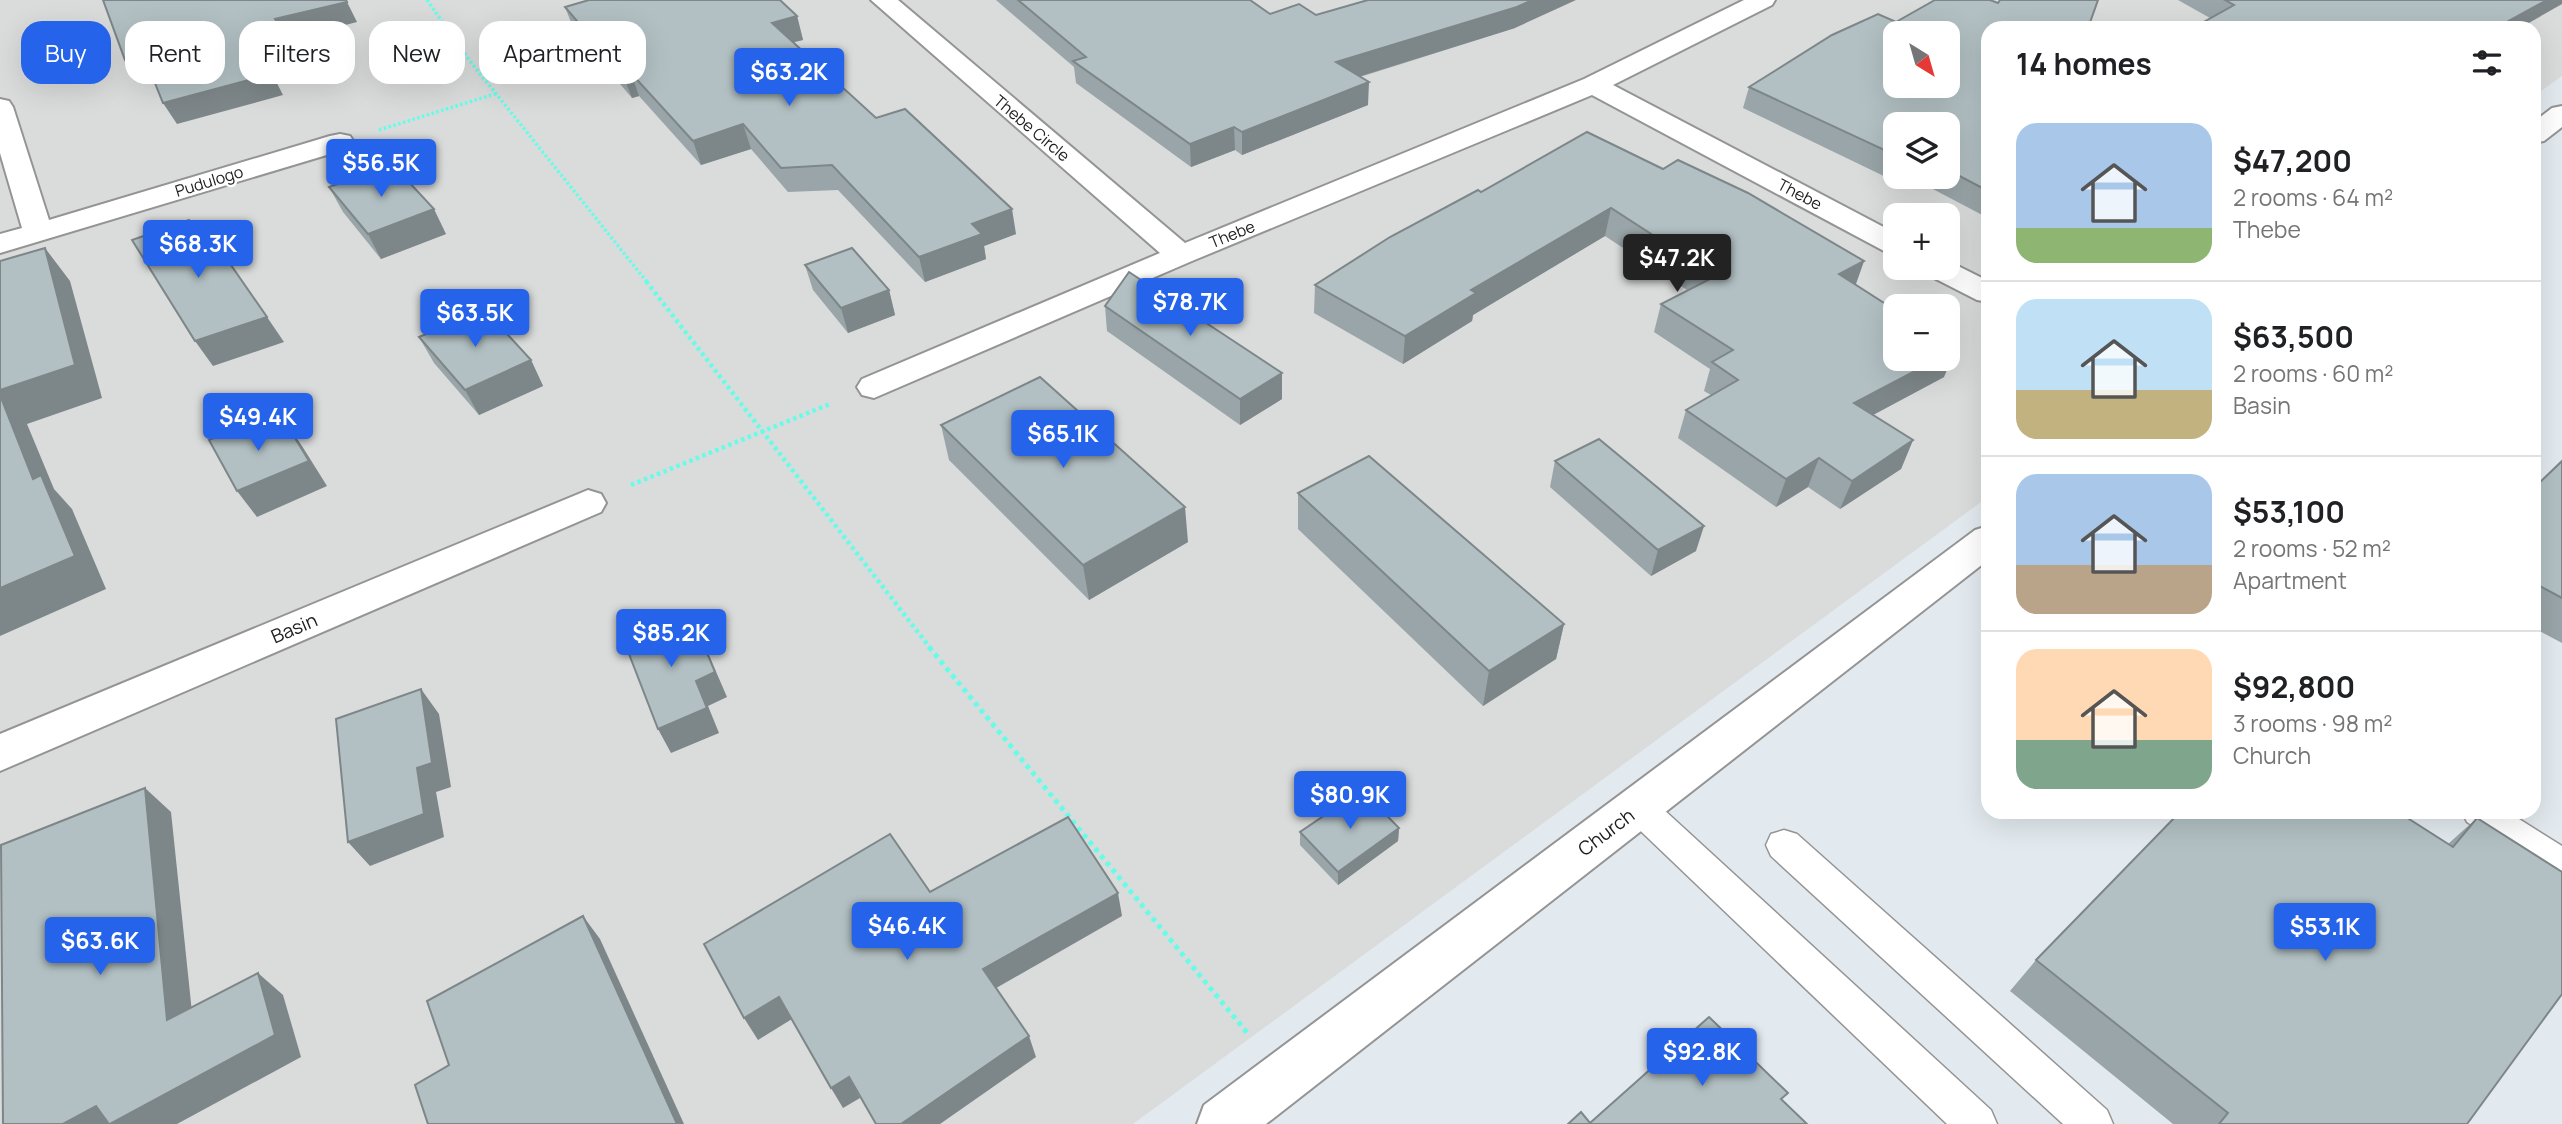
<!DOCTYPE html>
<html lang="en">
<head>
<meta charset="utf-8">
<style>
	body { margin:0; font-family:Manrope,sans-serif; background:#f2f2f2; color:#202124; height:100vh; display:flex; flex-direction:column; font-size:26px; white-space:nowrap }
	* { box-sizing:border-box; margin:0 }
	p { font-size:23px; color:#757577 }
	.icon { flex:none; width:38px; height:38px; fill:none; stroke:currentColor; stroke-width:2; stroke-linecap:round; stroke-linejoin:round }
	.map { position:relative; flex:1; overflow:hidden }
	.sheet { position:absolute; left:1981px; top:21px; width:560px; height:798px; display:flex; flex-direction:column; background:#fff; border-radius:21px; box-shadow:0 7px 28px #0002 }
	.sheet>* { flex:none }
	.top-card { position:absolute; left:21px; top:21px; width:665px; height:63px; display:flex; gap:14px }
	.needle { width:46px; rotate:143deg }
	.buttons { position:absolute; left:1883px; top:21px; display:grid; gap:14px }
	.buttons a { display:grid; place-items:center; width:77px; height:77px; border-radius:14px; background:#fff; box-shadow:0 7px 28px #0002; font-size:35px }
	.price { position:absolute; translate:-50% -60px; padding:0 16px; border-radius:7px; background:#2563eb; color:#fff; font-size:23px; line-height:46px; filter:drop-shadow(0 2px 4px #0008) }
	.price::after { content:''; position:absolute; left:50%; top:42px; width:21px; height:16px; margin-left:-10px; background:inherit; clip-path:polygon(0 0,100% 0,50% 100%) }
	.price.selected { background:#222; color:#fff }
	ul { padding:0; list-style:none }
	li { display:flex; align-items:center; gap:21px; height:175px; padding:0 35px }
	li+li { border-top:2px solid #e0e0e0 }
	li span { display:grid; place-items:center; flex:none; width:196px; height:140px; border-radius:21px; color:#555 }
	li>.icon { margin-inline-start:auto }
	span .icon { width:84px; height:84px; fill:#fffc; stroke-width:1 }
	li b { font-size:30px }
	h2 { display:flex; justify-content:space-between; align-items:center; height:84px; padding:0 35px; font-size:30px }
	.chip { padding:0 24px; border-radius:21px; background:#fff; box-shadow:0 7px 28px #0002; font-size:24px; line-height:63px }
	.chip.selected { background:#2563eb; color:#fff }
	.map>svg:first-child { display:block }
	.residential { fill:#dadbdb; fill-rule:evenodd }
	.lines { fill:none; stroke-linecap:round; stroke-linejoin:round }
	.lane-casing { stroke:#949494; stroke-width:3 }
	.street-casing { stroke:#949494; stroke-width:4 }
	.path-far2 { stroke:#65fde8; stroke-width:3.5; stroke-dasharray:2.5 2.5; stroke-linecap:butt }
	.path-far1 { stroke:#65fde8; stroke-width:4.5; stroke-dasharray:3.5 3.5; stroke-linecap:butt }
	.path { stroke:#65fde8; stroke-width:5; stroke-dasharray:4.5 4.5; stroke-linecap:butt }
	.lane { fill:#fff; fill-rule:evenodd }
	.street { fill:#fff; fill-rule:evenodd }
	.wall { fill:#99a5a8 }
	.shaded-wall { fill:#7d8688 }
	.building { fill:#b2c0c3; stroke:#7d8688; stroke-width:2; fill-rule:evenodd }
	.labels { text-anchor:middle; stroke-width:5; stroke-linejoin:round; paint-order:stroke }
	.far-street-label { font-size:16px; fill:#1d1d1d; stroke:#fff }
	.street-label { font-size:19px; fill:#1d1d1d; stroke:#fff }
</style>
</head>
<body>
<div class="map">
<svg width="2562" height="1124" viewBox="0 0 2562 1124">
	<rect width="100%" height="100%" fill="#e3eaef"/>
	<!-- residential -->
	<path class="residential" d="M 0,0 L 2562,0 L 2562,76 L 2534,96 L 2534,28 L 1988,28 L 1988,497 L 1133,1124 L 0,1124 ZM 1895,33 L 1948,33 L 1948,86 L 1895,86 ZM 1895,124 L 1948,124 L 1948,177 L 1895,177 ZM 1895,215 L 1948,215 L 1948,268 L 1895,268 ZM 1895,306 L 1948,306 L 1948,359 L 1895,359 Z"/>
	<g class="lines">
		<defs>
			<g id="lane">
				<path d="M 1638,792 L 1650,797 L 1991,1110 L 1997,1124 L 1947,1124 L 1626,817 L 1621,807 L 1626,797 Z"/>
				<path d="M 2462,812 L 2508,812 L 2562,846 L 2562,881 L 2549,876 L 2467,822 Z"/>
				<path d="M 1784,830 L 1797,834 L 2107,1110 L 2113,1124 L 2063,1124 L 1771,856 L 1766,845 L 1771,834 Z"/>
			</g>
			<g id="street">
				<path d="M 871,0 L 898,0 L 1185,243 L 1584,79 L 1744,0 L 1775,0 L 1772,5 L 1613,85 L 1895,233 L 1895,254 L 1884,251 L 1592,95 L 1192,261 L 874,398 L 862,395 L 857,387 L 862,379 L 1160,253 Z"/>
				<path d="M 0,99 L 9,101 L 13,107 L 49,220 L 330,136 L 340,134 L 350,136 L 354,142 L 350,148 L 0,253 L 0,234 L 22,228 L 0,153 Z"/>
				<path d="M 2562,106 L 2562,127 L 2544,141 L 2534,143 L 2534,122 L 2552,108 Z"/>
				<path d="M 1948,261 L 1988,281 L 1988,302 L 1977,300 L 1928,275 L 1924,268 L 1948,268 Z"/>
				<path d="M 588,490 L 601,494 L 606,503 L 601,512 L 0,771 L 0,734 Z"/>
				<path d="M 1988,526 L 1988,560 L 1266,1124 L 1197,1124 L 1204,1105 L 1975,530 Z"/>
			</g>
		</defs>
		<!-- lane casing -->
		<use href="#lane" class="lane-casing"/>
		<!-- street casing -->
		<use href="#street" class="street-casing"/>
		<!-- path-far2 -->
		<g class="path-far2">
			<path d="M 427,0 L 473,65 L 647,282"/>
			<path d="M 379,130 L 498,93"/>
		</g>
		<!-- path-far1 -->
		<g class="path-far1">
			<path d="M 646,281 L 931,649"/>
			<path d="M 631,485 L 830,404"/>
		</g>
		<!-- path -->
		<path class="path" d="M 929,647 L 1249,1035"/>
		<!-- lane -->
		<use href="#lane" class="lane"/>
		<!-- street -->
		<use href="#street" class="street"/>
	</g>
	<!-- wall -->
	<g class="wall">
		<path d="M 996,0 L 1250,0 L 1270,14 L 1316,15 L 1515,28 L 1360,77 L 1368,105 L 1242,155 L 1235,150 L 1191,167 L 1076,83 L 1074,67 Z"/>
		<path d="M 2178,0 L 2562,0 L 2562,4 L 2210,18 Z"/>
		<path d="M 565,7 L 797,16 L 803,40 L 793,42 L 876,118 L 1016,234 L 984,246 L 986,259 L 925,282 L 838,190 L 788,192 L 751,149 L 701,165 L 639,96 L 632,98 L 574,30 Z"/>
		<path d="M 1896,22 L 1988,28 L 1988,218 L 1910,177 L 1948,177 L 1948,124 L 1895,124 L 1895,176 L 1890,179 L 1743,108 L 1749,87 Z"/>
		<path d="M 1663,169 L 1864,261 L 1856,284 L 1944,377 L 1873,415 L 1913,440 L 1901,469 L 1840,509 L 1808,487 L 1776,507 L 1678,438 L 1686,410 L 1711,395 L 1704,391 L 1710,369 L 1654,332 L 1661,304 L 1687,290 L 1605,236 L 1473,315 L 1472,321 L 1403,364 L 1314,313 L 1315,285 L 1481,192 Z"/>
		<path d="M 329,187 L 446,234 L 381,259 L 343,212 Z"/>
		<path d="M 805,265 L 889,290 L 895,315 L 848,333 L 813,290 Z"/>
		<path d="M 1105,306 L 1282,373 L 1282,399 L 1240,425 L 1107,331 Z"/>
		<path d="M 419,337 L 531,360 L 543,386 L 479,415 L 434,363 Z"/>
		<path d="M 941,425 L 1188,542 L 1089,600 L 949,460 Z"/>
		<path d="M 1555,461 L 1696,551 L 1651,576 L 1550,487 Z"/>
		<path d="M 2562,461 L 2562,643 L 2534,628 L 2534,488 Z"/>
		<path d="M 1298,493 L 1564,624 L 1556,659 L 1483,706 L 1298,529 Z"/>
		<path d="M 2477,818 L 2467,1124 L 2173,1124 L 2010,991 L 2036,960 L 2448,844 Z"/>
		<path d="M 1399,828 L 1398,841 L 1338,885 L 1300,845 L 1300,832 Z"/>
	</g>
	<!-- shaded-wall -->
	<g class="shaded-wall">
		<path d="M 1532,0 L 1576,0 L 1515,28 L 1335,84 L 1336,62 Z"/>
		<path d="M 2547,0 L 2562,0 L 2562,4 L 2520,28 L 2496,28 Z"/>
		<path d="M 347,2 L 357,22 L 287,40 L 288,42 L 260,50 L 283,95 L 177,124 L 163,103 L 249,29 L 275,19 Z"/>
		<path d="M 797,16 L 803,40 L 778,46 L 772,23 Z"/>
		<path d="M 144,56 L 157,77 L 139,81 L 125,60 Z"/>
		<path d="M 631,73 L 639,96 L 632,98 L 623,75 Z"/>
		<path d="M 1369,82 L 1368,105 L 1242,155 L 1242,132 Z"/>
		<path d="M 743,124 L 751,149 L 701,165 L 693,141 Z"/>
		<path d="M 1234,127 L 1235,150 L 1191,167 L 1190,144 Z"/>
		<path d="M 1895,165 L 1895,176 L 1890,179 Z"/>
		<path d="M 1611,208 L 1605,236 L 1473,315 L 1472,321 L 1403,364 L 1405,336 L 1471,290 Z"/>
		<path d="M 434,209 L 446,234 L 381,259 L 368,234 Z"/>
		<path d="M 1012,209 L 1016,234 L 984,246 L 986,259 L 925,282 L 919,257 L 972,224 Z"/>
		<path d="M 45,248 L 70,281 L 102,398 L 27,424 L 54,489 L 72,509 L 106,589 L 0,636 L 0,390 Z"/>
		<path d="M 1864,261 L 1854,289 L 1839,274 Z"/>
		<path d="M 889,290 L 895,315 L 848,333 L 841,308 Z"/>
		<path d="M 267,317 L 284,342 L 213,366 L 195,341 Z"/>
		<path d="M 1956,349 L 1944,377 L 1843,431 L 1854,403 L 1938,359 L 1948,359 L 1948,353 Z"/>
		<path d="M 531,360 L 543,386 L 479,415 L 465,390 Z"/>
		<path d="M 1282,373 L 1282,399 L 1240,425 L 1240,399 Z"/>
		<path d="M 284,420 L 302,446 L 327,486 L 257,517 L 237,491 Z"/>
		<path d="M 1913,440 L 1901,469 L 1840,509 L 1852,481 Z"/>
		<path d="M 1819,458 L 1808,487 L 1776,507 L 1786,479 Z"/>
		<path d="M 1185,507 L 1188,542 L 1089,600 L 1083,565 Z"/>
		<path d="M 1704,526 L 1696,551 L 1651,576 L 1658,550 Z"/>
		<path d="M 691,614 L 727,697 L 708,706 L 719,733 L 671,753 L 658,729 L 696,681 Z"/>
		<path d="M 1564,624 L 1556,659 L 1483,706 L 1489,671 Z"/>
		<path d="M 421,689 L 439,714 L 451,787 L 436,792 L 444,837 L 370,866 L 348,842 L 417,768 Z"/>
		<path d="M 145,788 L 171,812 L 195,1041 L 167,1020 Z"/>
		<path d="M 1399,828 L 1398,841 L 1338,885 L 1338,872 Z"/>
		<path d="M 1118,893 L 1122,916 L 991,991 L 983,969 Z"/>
		<path d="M 583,916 L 600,939 L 684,1124 L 677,1124 Z"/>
		<path d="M 258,973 L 283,995 L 301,1057 L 177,1124 L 63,1124 Z"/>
		<path d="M 779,997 L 792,1019 L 758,1040 L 744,1018 Z"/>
		<path d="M 1029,1036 L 1036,1057 L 940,1124 L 901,1124 Z"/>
		<path d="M 849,1077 L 860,1098 L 843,1108 L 831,1088 Z"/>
	</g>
	<!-- building -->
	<g class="building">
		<path d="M 103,0 L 346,0 L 347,2 L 275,19 L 277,22 L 249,29 L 271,74 L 163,103 L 144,56 L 125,60 Z"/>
		<path d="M 589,0 L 780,0 L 797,16 L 772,23 L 876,118 L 905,109 L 1012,209 L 972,224 L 982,234 L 919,257 L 832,165 L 781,168 L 743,124 L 693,141 L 631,73 L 623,75 L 565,7 Z"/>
		<path d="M 1018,0 L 1250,0 L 1270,14 L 1299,4 L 1316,15 L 1368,0 L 1532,0 L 1517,7 L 1336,62 L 1369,82 L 1242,132 L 1234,127 L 1190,144 L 1073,61 L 1086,57 Z"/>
		<path d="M 1935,0 L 1990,0 L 1998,3 L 2000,0 L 2098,0 L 2088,28 L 1988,28 L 1988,191 L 1948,170 L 1948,124 L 1895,124 L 1895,155 L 1749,87 L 1832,35 L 1878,14 L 1896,22 ZM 1895,33 L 1948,33 L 1948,86 L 1895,86 Z"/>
		<path d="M 2225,0 L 2547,0 L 2496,28 L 2193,28 L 2234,5 Z"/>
		<path d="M 1587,132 L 1663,169 L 1678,160 L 1748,193 L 1864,261 L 1839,274 L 1895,310 L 1895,359 L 1938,359 L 1854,403 L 1913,440 L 1852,481 L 1819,458 L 1786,479 L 1686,410 L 1738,380 L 1712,362 L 1733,350 L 1661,304 L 1716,276 L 1611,208 L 1471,290 L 1476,293 L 1405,336 L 1315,285 L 1390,237 L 1478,190 L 1481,192 Z"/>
		<path d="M 393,165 L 434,209 L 368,234 L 329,187 Z"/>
		<path d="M 189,220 L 198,232 L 206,229 L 267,317 L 195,341 L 132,240 Z"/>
		<path d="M 45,248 L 75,365 L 0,390 L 0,261 Z"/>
		<path d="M 852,248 L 889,290 L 841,308 L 805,265 Z"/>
		<path d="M 1129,272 L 1282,373 L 1240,399 L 1105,306 Z"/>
		<path d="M 485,310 L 531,360 L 465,390 L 419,337 Z"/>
		<path d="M 1948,343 L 1956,349 L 1948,353 Z"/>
		<path d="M 1040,377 L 1185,507 L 1083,565 L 941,425 Z"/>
		<path d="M 0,395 L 33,479 L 41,475 L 75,556 L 0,588 Z"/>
		<path d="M 257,420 L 263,429 L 284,420 L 309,461 L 237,491 L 209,440 Z"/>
		<path d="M 1599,439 L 1704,526 L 1658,550 L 1555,461 Z"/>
		<path d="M 1369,456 L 1564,624 L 1489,671 L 1298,493 Z"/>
		<path d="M 2562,461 L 2562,598 L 2534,583 L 2534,488 Z"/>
		<path d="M 691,614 L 715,672 L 696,681 L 707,708 L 658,729 L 624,641 Z"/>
		<path d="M 421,689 L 432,763 L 417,768 L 424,814 L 348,842 L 336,719 Z"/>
		<path d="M 145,788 L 167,1020 L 258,973 L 275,1035 L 110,1124 L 109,1124 L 96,1106 L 63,1124 L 3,1124 L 1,845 Z"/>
		<path d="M 1362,790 L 1399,828 L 1338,872 L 1300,832 Z"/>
		<path d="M 2180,812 L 2398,812 L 2453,847 L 2477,818 L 2562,872 L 2562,994 L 2467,1124 L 2219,1124 L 2228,1113 L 2036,960 Z"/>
		<path d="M 1068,817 L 1118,893 L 983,969 L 1029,1036 L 901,1124 L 876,1124 L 849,1077 L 831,1088 L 779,997 L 744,1018 L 704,944 L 890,834 L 930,892 Z"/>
		<path d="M 583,916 L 677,1124 L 428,1124 L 415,1085 L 449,1065 L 427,1001 Z"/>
		<path d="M 1709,1017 L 1788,1093 L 1781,1099 L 1807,1124 L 1568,1124 L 1581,1112 L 1590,1123 Z"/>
	</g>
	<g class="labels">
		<!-- far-street labels -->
		<g class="far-street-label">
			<text transform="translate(1032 128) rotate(40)" y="6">Thebe Circle</text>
			<text transform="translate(209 181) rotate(-17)" y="6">Pudulogo</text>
			<text transform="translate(1800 194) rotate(28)" y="6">Thebe</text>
			<text transform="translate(1232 234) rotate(-22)" y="6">Thebe</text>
		</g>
		<!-- street labels -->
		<g class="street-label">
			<text transform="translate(294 628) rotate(-23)" y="7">Basin</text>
			<text transform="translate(1606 832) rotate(-37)" y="7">Church</text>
		</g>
	</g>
</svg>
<div class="buttons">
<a><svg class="needle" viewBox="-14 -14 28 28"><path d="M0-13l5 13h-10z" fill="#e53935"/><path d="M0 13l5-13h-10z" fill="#757577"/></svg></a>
<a><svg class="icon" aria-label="layers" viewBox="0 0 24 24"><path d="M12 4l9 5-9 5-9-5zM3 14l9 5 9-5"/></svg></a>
<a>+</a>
<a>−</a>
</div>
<b class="price" style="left:789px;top:108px">$63.2K</b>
<b class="price" style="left:381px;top:199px">$56.5K</b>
<b class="price" style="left:198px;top:280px">$68.3K</b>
<b class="price selected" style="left:1677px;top:294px">$47.2K</b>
<b class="price" style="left:1190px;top:338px">$78.7K</b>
<b class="price" style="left:475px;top:349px">$63.5K</b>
<b class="price" style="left:258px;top:453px">$49.4K</b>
<b class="price" style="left:1063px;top:470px">$65.1K</b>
<b class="price" style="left:671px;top:669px">$85.2K</b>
<b class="price" style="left:1350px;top:831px">$80.9K</b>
<b class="price" style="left:907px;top:962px">$46.4K</b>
<b class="price" style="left:2325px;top:963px">$53.1K</b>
<b class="price" style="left:100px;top:977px">$63.6K</b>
<b class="price" style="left:1702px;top:1088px">$92.8K</b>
<div class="top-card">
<a class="chip selected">Buy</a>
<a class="chip">Rent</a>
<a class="chip">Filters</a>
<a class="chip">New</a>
<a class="chip">Apartment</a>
</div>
<section class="sheet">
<h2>14 homes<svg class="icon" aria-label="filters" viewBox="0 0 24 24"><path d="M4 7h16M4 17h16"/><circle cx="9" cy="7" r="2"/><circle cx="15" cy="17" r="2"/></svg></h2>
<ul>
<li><span style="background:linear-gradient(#a9c7e8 75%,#8fb573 0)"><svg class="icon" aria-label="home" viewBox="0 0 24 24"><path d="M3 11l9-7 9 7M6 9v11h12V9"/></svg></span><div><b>$47,200</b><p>2 rooms · 64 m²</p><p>Thebe</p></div></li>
<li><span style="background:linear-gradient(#bfe0f5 65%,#c2b280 0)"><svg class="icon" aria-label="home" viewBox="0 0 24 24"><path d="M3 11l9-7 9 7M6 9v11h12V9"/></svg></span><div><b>$63,500</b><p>2 rooms · 60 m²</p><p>Basin</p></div></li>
<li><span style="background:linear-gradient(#a9c7e8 65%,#b9a48a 0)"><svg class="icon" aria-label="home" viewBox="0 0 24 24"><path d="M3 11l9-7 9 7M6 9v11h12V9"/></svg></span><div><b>$53,100</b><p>2 rooms · 52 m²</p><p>Apartment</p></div></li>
<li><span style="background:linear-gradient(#ffd9b3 65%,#7fa58c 0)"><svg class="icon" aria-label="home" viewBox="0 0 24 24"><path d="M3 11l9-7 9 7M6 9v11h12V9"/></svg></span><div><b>$92,800</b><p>3 rooms · 98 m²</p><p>Church</p></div></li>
</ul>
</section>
</div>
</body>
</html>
